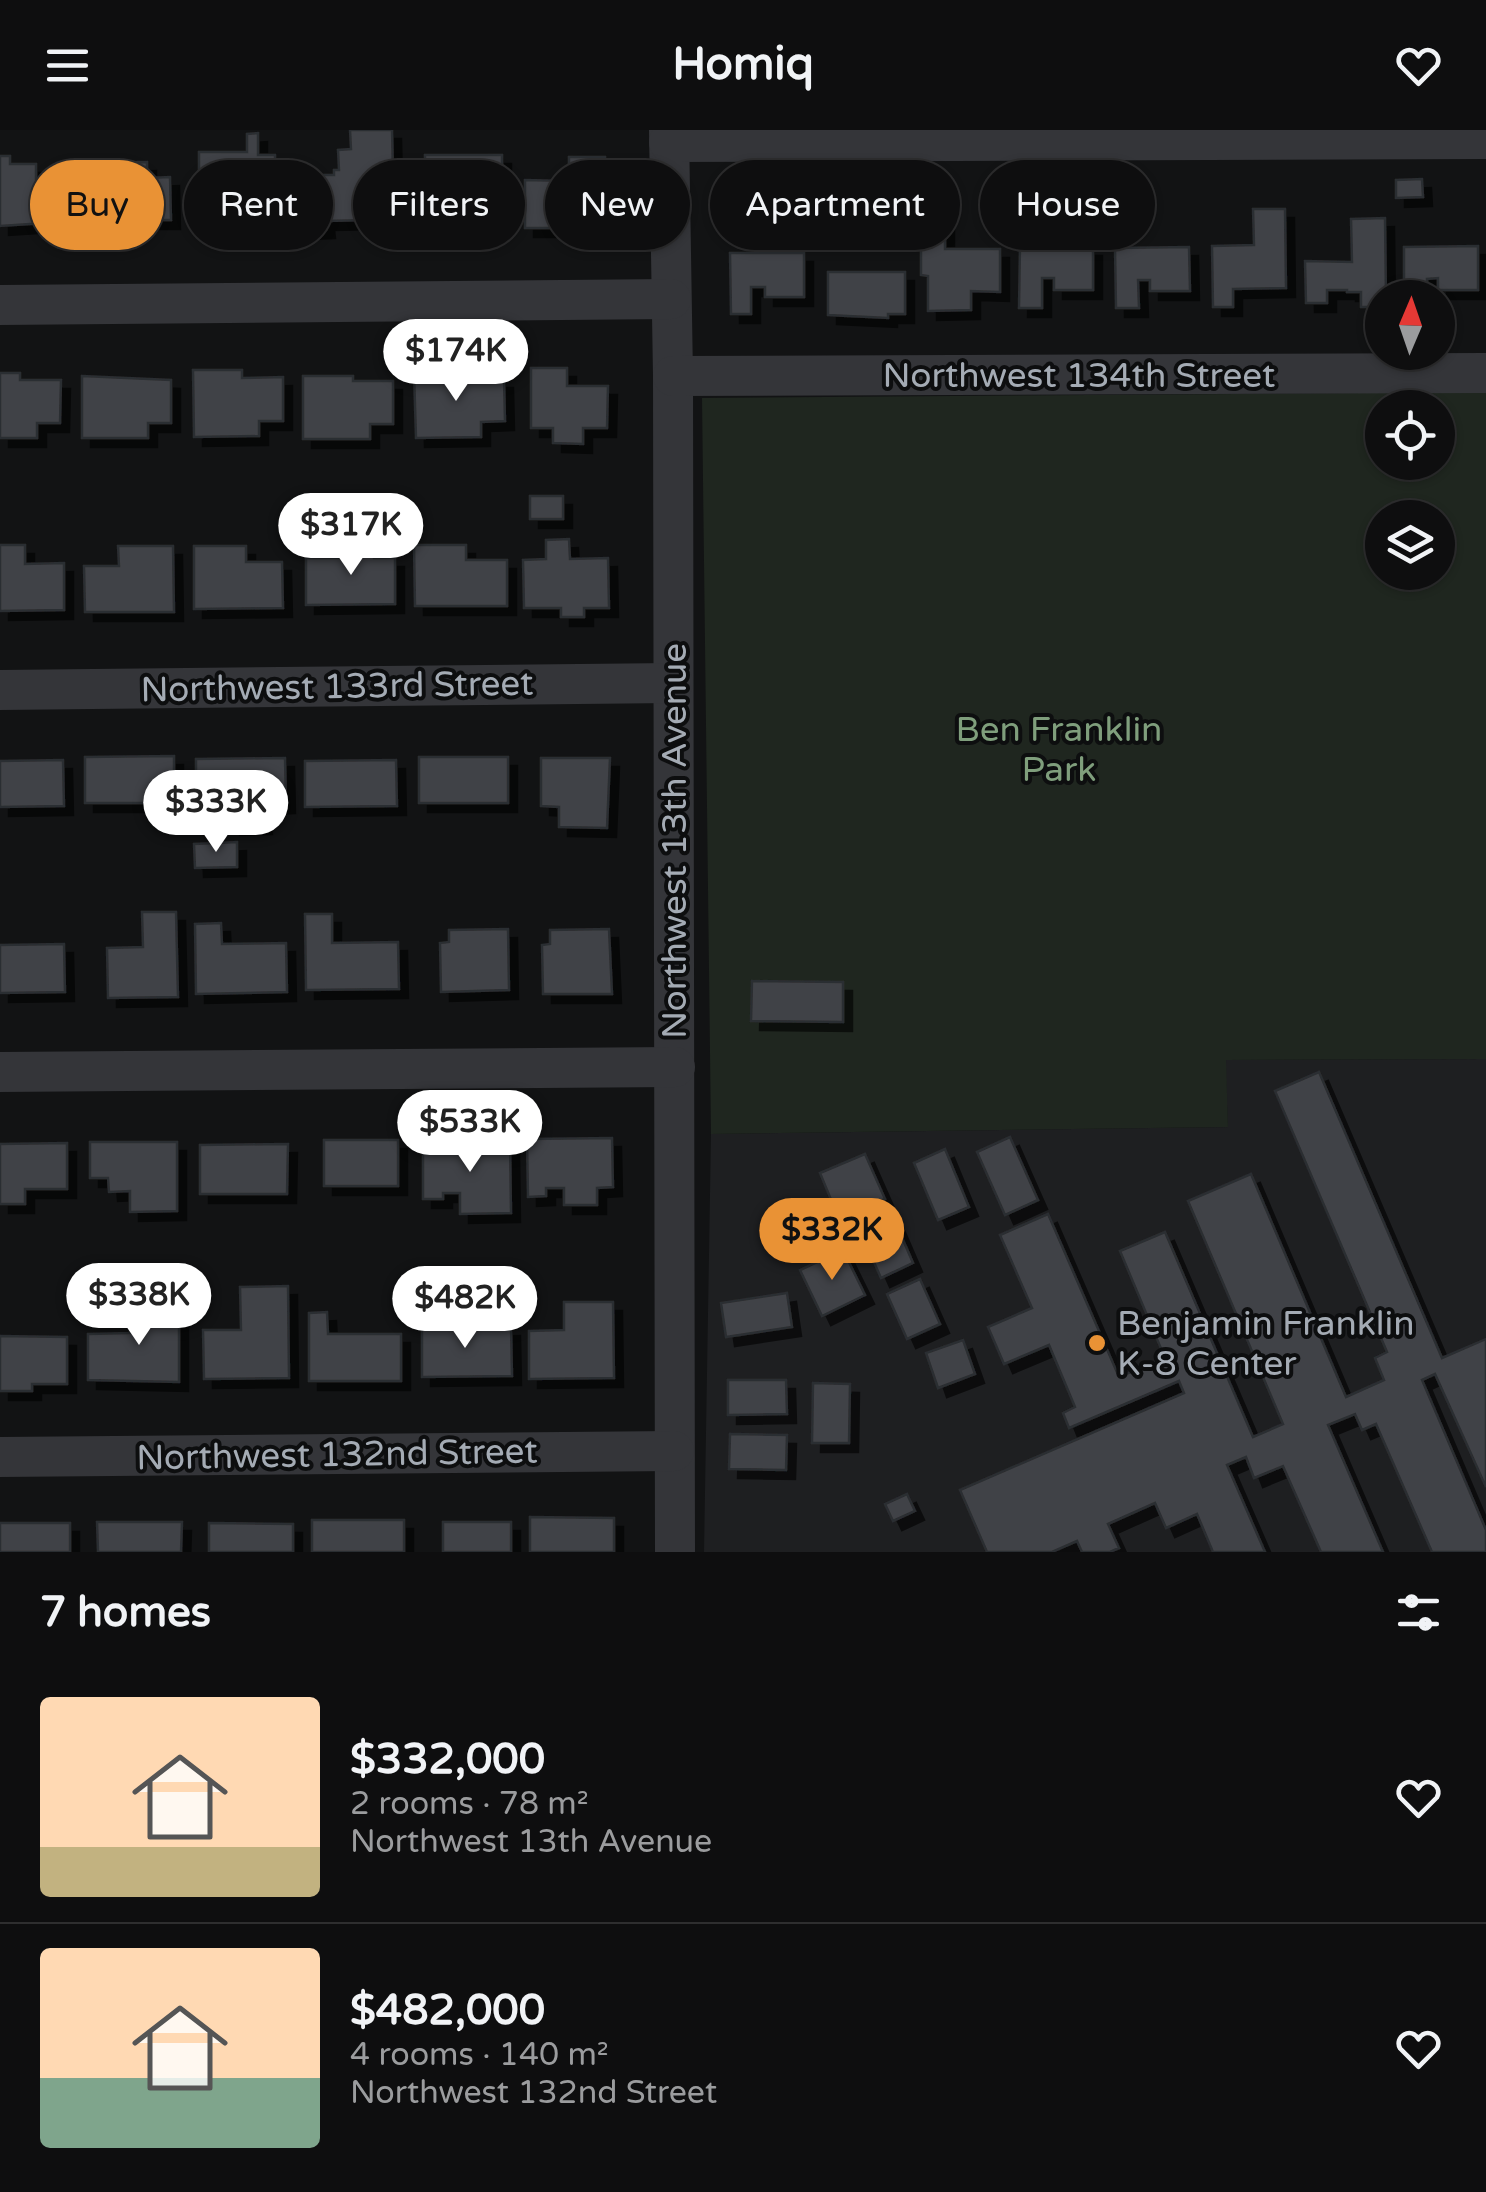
<!DOCTYPE html>
<html lang="en">
<head>
<meta charset="utf-8">
<style>
	body { margin:0; font-family:"Varela Round",sans-serif; background:#171718; color:#f1f3f6; height:100vh; display:flex; flex-direction:column; font-size:38px; white-space:nowrap }
	* { box-sizing:border-box; margin:0 }
	p { font-size:32px; color:#9b9c9e }
	.icon { flex:none; width:55px; height:55px; fill:none; stroke:currentColor; stroke-width:2; stroke-linecap:round; stroke-linejoin:round }
	.map { position:relative; height:1422px; overflow:hidden }
	.details { display:flex; flex-direction:column; background:#0e0e0f; flex:1 }
	.details>* { flex:none }
	.banner { position:absolute; left:30px; top:30px; width:1428px; height:90px; display:flex; gap:20px }
	.needle { width:65px; rotate:2deg }
	.fabs { position:absolute; left:1365px; top:150px; display:grid; gap:20px }
	.fabs a { display:grid; place-items:center; width:90px; height:90px; border-radius:50%; background:#0e0e0f; box-shadow:0 2px 8px #0004,0 0 0 2px #2e2e2f; font-size:50px }
	.price { position:absolute; translate:-50% -85px; padding:0 22px; border-radius:35px; background:#fff; color:#222; font-size:32px; line-height:65px; filter:drop-shadow(0 2px 5px #0008) }
	.price::after { content:''; position:absolute; left:50%; top:60px; width:30px; height:22px; margin-left:-15px; background:inherit; clip-path:polygon(0 0,100% 0,50% 100%) }
	.price.active { background:#e99235; color:#111 }
	ul { padding:0; list-style:none }
	li { display:flex; align-items:center; gap:30px; height:250px; padding:0 40px }
	li+li { border-top:2px solid #2e2e2f }
	li span { display:grid; place-items:center; flex:none; width:280px; height:200px; border-radius:10px; color:#555 }
	li>.icon { margin-inline-start:auto }
	span .icon { width:120px; height:120px; fill:#fffc; stroke-width:1 }
	li b { font-size:42px }
	h2 { display:flex; justify-content:space-between; align-items:center; height:120px; padding:0 40px; font-size:42px }
	.chip { padding:0 35px; border-radius:45px; background:#0e0e0f; box-shadow:0 2px 8px #0004,0 0 0 2px #2e2e2f; font-size:35px; line-height:90px }
	.chip.active { background:#e99235; color:#111 }
	header { display:flex; justify-content:space-between; align-items:center; height:130px; padding:0 40px; background:#0e0e0f; font-size:45px; font-weight:800 }
	.map>svg:first-child { display:block }
	.built { fill:#1e1f21 }
	.green { fill:#1f261f; fill-rule:evenodd }
	.building { fill:#414347; stroke:#2c2d30; stroke-width:2.5; filter:url(#shadow) }
	.lines { fill:none; stroke-linecap:round; stroke-linejoin:round }
	.minor { stroke:#343539; stroke-width:40 }
	.poi-dot { fill:#e99235; stroke:#0d0e0f; stroke-width:4 }
	.labels { text-anchor:middle; stroke-width:8; stroke-linejoin:round; paint-order:stroke }
	.street-label { font-size:35px; fill:#a4abb4; stroke:#0d0e0f }
	.park-label { font-size:35px; fill:#7f9e7c; stroke:#0d0e0f }
	.poi-label { font-size:35px; fill:#a4abb4; stroke:#0d0e0f; text-anchor:start }
</style>
</head>
<body>
<header><svg class="icon" aria-label="menu" viewBox="0 0 24 24"><path d="M4 6h16M4 12h16M4 18h16"/></svg>Homiq<svg class="icon" aria-label="heart" viewBox="0 0 24 24"><path d="M12 20l-8-8c-3-5 5-10 8-4 3-6 11-1 8 4z"/></svg></header>
<div class="map">
<svg width="1486" height="1422" viewBox="0 0 1486 1422">
	<defs>
		<filter id="shadow"><feDropShadow dx="9" dy="9" stdDeviation="0" flood-color="#0009"/></filter>
	</defs>
	<rect width="100%" height="100%" fill="#121314"/>
	<!-- built -->
	<path class="built" d="M 1486,929 L 1486,1422 L 704,1422 L 711,1004 L 1228,997 L 1225,930 Z"/>
	<!-- green -->
	<path class="green" d="M 1486,262 L 1486,929 L 1226,930 L 1228,997 L 711,1004 L 702,268 ZM 1382,278 L 1438,278 L 1438,332 L 1382,332 ZM 1382,388 L 1438,388 L 1438,442 L 1382,442 Z"/>
	<!-- building -->
	<g class="building">
		<path d="M 350,0 L 392,0 L 394,85 L 370,86 L 370,90 L 325,91 L 326,99 L 302,100 L 300,45 L 334,45 L 334,40 L 339,40 L 338,20 L 351,19 Z"/>
		<path d="M 258,3 L 258,25 L 275,25 L 276,100 L 248,100 L 247,88 L 199,88 L 199,22 L 247,22 L 247,4 Z"/>
		<path d="M 425,25 L 502,25 L 502,90 L 462,89 L 462,96 L 415,99 L 415,43 L 425,43 Z"/>
		<path d="M 0,26 L 10,26 L 10,34 L 36,34 L 36,49 L 59,48 L 60,92 L 0,96 Z"/>
		<path d="M 569,27 L 605,27 L 605,98 L 525,98 L 525,50 L 569,51 Z"/>
		<path d="M 147,32 L 147,48 L 170,47 L 171,90 L 129,90 L 129,98 L 82,99 L 80,33 Z"/>
		<path d="M 1422,49 L 1423,67 L 1396,68 L 1396,50 Z"/>
		<path d="M 1253,79 L 1285,79 L 1286,158 L 1233,159 L 1233,177 L 1213,177 L 1212,116 L 1254,115 Z"/>
		<path d="M 1385,88 L 1386,168 L 1382,168 L 1382,177 L 1361,177 L 1361,162 L 1347,162 L 1347,160 L 1327,160 L 1327,173 L 1306,173 L 1305,131 L 1352,132 L 1351,89 Z"/>
		<path d="M 921,91 L 945,91 L 945,119 L 1000,119 L 1000,162 L 971,161 L 971,180 L 928,181 L 928,146 L 921,145 Z"/>
		<path d="M 1020,116 L 1093,117 L 1093,160 L 1054,160 L 1054,148 L 1042,148 L 1042,178 L 1019,178 Z"/>
		<path d="M 1478,116 L 1478,160 L 1438,160 L 1438,148 L 1427,149 L 1427,168 L 1404,168 L 1404,117 Z"/>
		<path d="M 1189,117 L 1190,161 L 1150,161 L 1150,150 L 1138,150 L 1139,178 L 1116,178 L 1115,118 Z"/>
		<path d="M 730,123 L 804,123 L 804,167 L 765,167 L 765,157 L 751,157 L 751,184 L 731,184 Z"/>
		<path d="M 828,142 L 905,142 L 905,184 L 888,184 L 888,188 L 828,185 Z"/>
		<path d="M 531,238 L 567,238 L 567,256 L 608,256 L 607,298 L 583,298 L 583,314 L 553,313 L 553,298 L 531,298 Z"/>
		<path d="M 193,240 L 242,240 L 242,248 L 283,247 L 283,291 L 259,291 L 259,306 L 194,307 Z"/>
		<path d="M 463,241 L 464,249 L 504,249 L 505,291 L 481,292 L 481,307 L 416,308 L 414,242 Z"/>
		<path d="M 0,243 L 20,243 L 20,250 L 61,250 L 60,293 L 37,293 L 37,308 L 0,308 Z"/>
		<path d="M 82,246 L 171,250 L 171,293 L 148,293 L 148,308 L 82,308 Z"/>
		<path d="M 303,246 L 353,246 L 353,251 L 393,251 L 393,294 L 370,294 L 370,309 L 303,309 Z"/>
		<rect x="530" y="366" width="33" height="23"/>
		<path d="M 346,409 L 373,409 L 374,428 L 395,428 L 395,474 L 306,475 L 306,428 L 346,428 Z"/>
		<path d="M 569,409 L 570,429 L 608,428 L 609,478 L 584,478 L 584,487 L 561,487 L 561,478 L 524,478 L 523,430 L 546,429 L 546,410 Z"/>
		<path d="M 0,415 L 25,415 L 25,434 L 64,433 L 64,480 L 0,481 Z"/>
		<path d="M 414,415 L 466,415 L 466,430 L 507,430 L 507,476 L 415,476 Z"/>
		<path d="M 118,416 L 173,416 L 174,482 L 85,482 L 84,436 L 119,436 Z"/>
		<path d="M 194,416 L 246,416 L 246,432 L 282,432 L 283,478 L 194,479 Z"/>
		<path d="M 174,626 L 174,673 L 85,673 L 85,627 Z"/>
		<rect x="419" y="627" width="89" height="46"/>
		<path d="M 285,628 L 286,674 L 262,675 L 263,695 L 231,696 L 231,682 L 220,682 L 220,675 L 196,676 L 196,629 Z"/>
		<path d="M 541,628 L 610,628 L 607,698 L 559,697 L 559,677 L 541,676 Z"/>
		<path d="M 63,630 L 64,676 L 0,677 L 0,631 Z"/>
		<path d="M 396,630 L 397,676 L 305,677 L 305,631 Z"/>
		<path d="M 237,712 L 237,737 L 195,738 L 194,714 Z"/>
		<path d="M 142,782 L 176,782 L 178,867 L 108,868 L 107,818 L 143,817 Z"/>
		<path d="M 305,784 L 332,784 L 332,813 L 398,812 L 399,859 L 306,860 Z"/>
		<path d="M 221,793 L 222,814 L 286,813 L 287,862 L 196,864 L 195,794 Z"/>
		<path d="M 508,799 L 509,860 L 441,862 L 440,813 L 449,812 L 449,800 Z"/>
		<path d="M 609,799 L 612,864 L 543,864 L 542,815 L 550,814 L 550,800 Z"/>
		<path d="M 64,814 L 65,862 L 0,863 L 0,815 Z"/>
		<path d="M 752,851 L 843,852 L 843,892 L 751,891 Z"/>
		<path d="M 1319,942 L 1442,1228 L 1486,1209 L 1486,1357 L 1435,1244 L 1422,1250 L 1486,1400 L 1486,1422 L 1432,1422 L 1376,1294 L 1362,1300 L 1355,1284 L 1328,1295 L 1383,1422 L 1321,1422 L 1283,1336 L 1254,1348 L 1246,1327 L 1227,1335 L 1265,1422 L 1213,1422 L 1197,1384 L 1166,1398 L 1155,1373 L 1108,1394 L 1119,1418 L 1110,1422 L 1082,1422 L 1077,1411 L 1052,1422 L 987,1422 L 960,1360 L 1184,1263 L 1179,1251 L 1069,1298 L 1063,1283 L 1075,1277 L 1049,1215 L 1004,1234 L 988,1197 L 1032,1178 L 1000,1105 L 1048,1084 L 1119,1247 L 1165,1228 L 1120,1121 L 1165,1102 L 1253,1307 L 1283,1294 L 1188,1071 L 1251,1044 L 1346,1267 L 1384,1250 L 1375,1228 L 1387,1222 L 1275,961 Z"/>
		<path d="M 1010,1007 L 1038,1070 L 1005,1085 L 977,1022 Z"/>
		<path d="M 612,1008 L 613,1057 L 597,1058 L 597,1075 L 564,1075 L 564,1058 L 546,1058 L 546,1066 L 528,1067 L 527,1009 Z"/>
		<rect x="324" y="1010" width="74" height="46"/>
		<path d="M 510,1011 L 511,1083 L 460,1084 L 460,1063 L 443,1063 L 443,1069 L 423,1069 L 423,1013 Z"/>
		<path d="M 90,1012 L 177,1012 L 177,1081 L 130,1082 L 130,1061 L 109,1062 L 108,1048 L 90,1048 Z"/>
		<path d="M 67,1013 L 67,1059 L 25,1059 L 25,1074 L 0,1074 L 0,1014 Z"/>
		<path d="M 288,1014 L 287,1064 L 200,1064 L 200,1015 Z"/>
		<path d="M 945,1019 L 969,1077 L 938,1090 L 914,1033 Z"/>
		<path d="M 865,1024 L 885,1069 L 839,1089 L 820,1043 Z"/>
		<path d="M 894,1089 L 913,1133 L 881,1148 L 861,1103 Z"/>
		<path d="M 843,1120 L 865,1165 L 822,1186 L 800,1140 Z"/>
		<path d="M 920,1149 L 940,1194 L 907,1209 L 887,1164 Z"/>
		<path d="M 288,1156 L 289,1248 L 204,1249 L 203,1200 L 241,1200 L 240,1157 Z"/>
		<path d="M 787,1163 L 792,1197 L 726,1207 L 721,1173 Z"/>
		<path d="M 156,1170 L 179,1171 L 179,1252 L 88,1250 L 88,1204 L 130,1203 L 130,1196 L 122,1196 L 122,1180 L 157,1181 Z"/>
		<path d="M 564,1172 L 613,1172 L 614,1248 L 529,1249 L 529,1201 L 564,1200 Z"/>
		<path d="M 327,1182 L 328,1204 L 401,1204 L 401,1251 L 309,1251 L 309,1183 Z"/>
		<path d="M 445,1188 L 445,1198 L 511,1197 L 512,1246 L 422,1247 L 422,1189 Z"/>
		<path d="M 0,1206 L 67,1207 L 67,1254 L 32,1254 L 32,1261 L 0,1261 Z"/>
		<path d="M 963,1210 L 975,1244 L 938,1258 L 926,1223 Z"/>
		<path d="M 728,1250 L 786,1250 L 787,1284 L 728,1285 Z"/>
		<path d="M 813,1253 L 850,1254 L 849,1313 L 812,1313 Z"/>
		<path d="M 730,1304 L 787,1305 L 786,1340 L 729,1339 Z"/>
		<path d="M 907,1364 L 915,1381 L 893,1391 L 885,1374 Z"/>
		<path d="M 530,1387 L 614,1388 L 614,1422 L 530,1422 Z"/>
		<rect x="312" y="1390" width="92" height="32"/>
		<path d="M 97,1392 L 182,1392 L 181,1422 L 98,1422 Z"/>
		<rect x="443" y="1392" width="68" height="30"/>
		<rect x="0" y="1393" width="70" height="29"/>
		<path d="M 209,1393 L 293,1394 L 293,1422 L 209,1422 Z"/>
	</g>
	<g class="lines">
		<!-- minor -->
		<g class="minor">
			<path d="M 669,0 L 673,246 L 675,1422"/>
			<path d="M 669,12 L 1486,9"/>
			<path d="M 0,175 L 671,169"/>
			<path d="M 673,246 L 1486,243"/>
			<path d="M 0,560 L 673,553"/>
			<path d="M 0,942 L 675,937"/>
			<path d="M 0,1327 L 674,1321"/>
		</g>
	</g>
	<!-- markers -->
	<circle class="poi-dot" cx="1097" cy="1213" r="10"/>
	<g class="labels">
		<!-- street labels -->
		<g class="street-label">
			<text x="1079" y="257">Northwest 134th Street</text>
			<text transform="translate(337 556) rotate(-1)" y="12">Northwest 133rd Street</text>
			<text transform="translate(674 711) rotate(-90)" y="12">Northwest 13th Avenue</text>
			<text transform="translate(337 1324) rotate(-1)" y="12">Northwest 132nd Street</text>
		</g>
		<!-- park labels -->
		<g class="park-label">
			<text x="1059" y="611">Ben Franklin<tspan x="1059" dy="40">Park</tspan></text>
		</g>
		<!-- poi labels -->
		<g class="poi-label">
			<text x="1117" y="1205">Benjamin Franklin<tspan x="1117" dy="40">K-8 Center</tspan></text>
		</g>
	</g>
</svg>
<div class="fabs">
<a><svg class="needle" viewBox="-14 -14 28 28"><path d="M0-13l5 13h-10z" fill="#e53935"/><path d="M0 13l5-13h-10z" fill="#9b9c9e"/></svg></a>
<a><svg class="icon" aria-label="locate" viewBox="0 0 24 24"><circle cx="12" cy="12" r="6"/><path d="M12 2v4M12 18v4M2 12h4M18 12h4"/></svg></a>
<a><svg class="icon" aria-label="layers" viewBox="0 0 24 24"><path d="M12 4l9 5-9 5-9-5zM3 14l9 5 9-5"/></svg></a>
</div>
<b class="price" style="left:456px;top:274px">$174K</b>
<b class="price" style="left:351px;top:448px">$317K</b>
<b class="price" style="left:216px;top:725px">$333K</b>
<b class="price" style="left:470px;top:1045px">$533K</b>
<b class="price active" style="left:832px;top:1153px">$332K</b>
<b class="price" style="left:139px;top:1218px">$338K</b>
<b class="price" style="left:465px;top:1221px">$482K</b>
<div class="banner">
<a class="chip active">Buy</a>
<a class="chip">Rent</a>
<a class="chip">Filters</a>
<a class="chip">New</a>
<a class="chip">Apartment</a>
<a class="chip">House</a>
</div>
</div>
<section class="details">
<h2>7 homes<svg class="icon" aria-label="filters" viewBox="0 0 24 24"><path d="M4 7h16M4 17h16"/><circle cx="9" cy="7" r="2"/><circle cx="15" cy="17" r="2"/></svg></h2>
<ul>
<li><span style="background:linear-gradient(#ffd9b3 75%,#c2b280 0)"><svg class="icon" aria-label="home" viewBox="0 0 24 24"><path d="M3 11l9-7 9 7M6 9v11h12V9"/></svg></span><div><b>$332,000</b><p>2 rooms · 78 m²</p><p>Northwest 13th Avenue</p></div><svg class="icon" aria-label="heart" viewBox="0 0 24 24"><path d="M12 20l-8-8c-3-5 5-10 8-4 3-6 11-1 8 4z"/></svg></li>
<li><span style="background:linear-gradient(#ffd9b3 65%,#7fa58c 0)"><svg class="icon" aria-label="home" viewBox="0 0 24 24"><path d="M3 11l9-7 9 7M6 9v11h12V9"/></svg></span><div><b>$482,000</b><p>4 rooms · 140 m²</p><p>Northwest 132nd Street</p></div><svg class="icon" aria-label="heart" viewBox="0 0 24 24"><path d="M12 20l-8-8c-3-5 5-10 8-4 3-6 11-1 8 4z"/></svg></li>
</ul>
</section>
</body>
</html>
